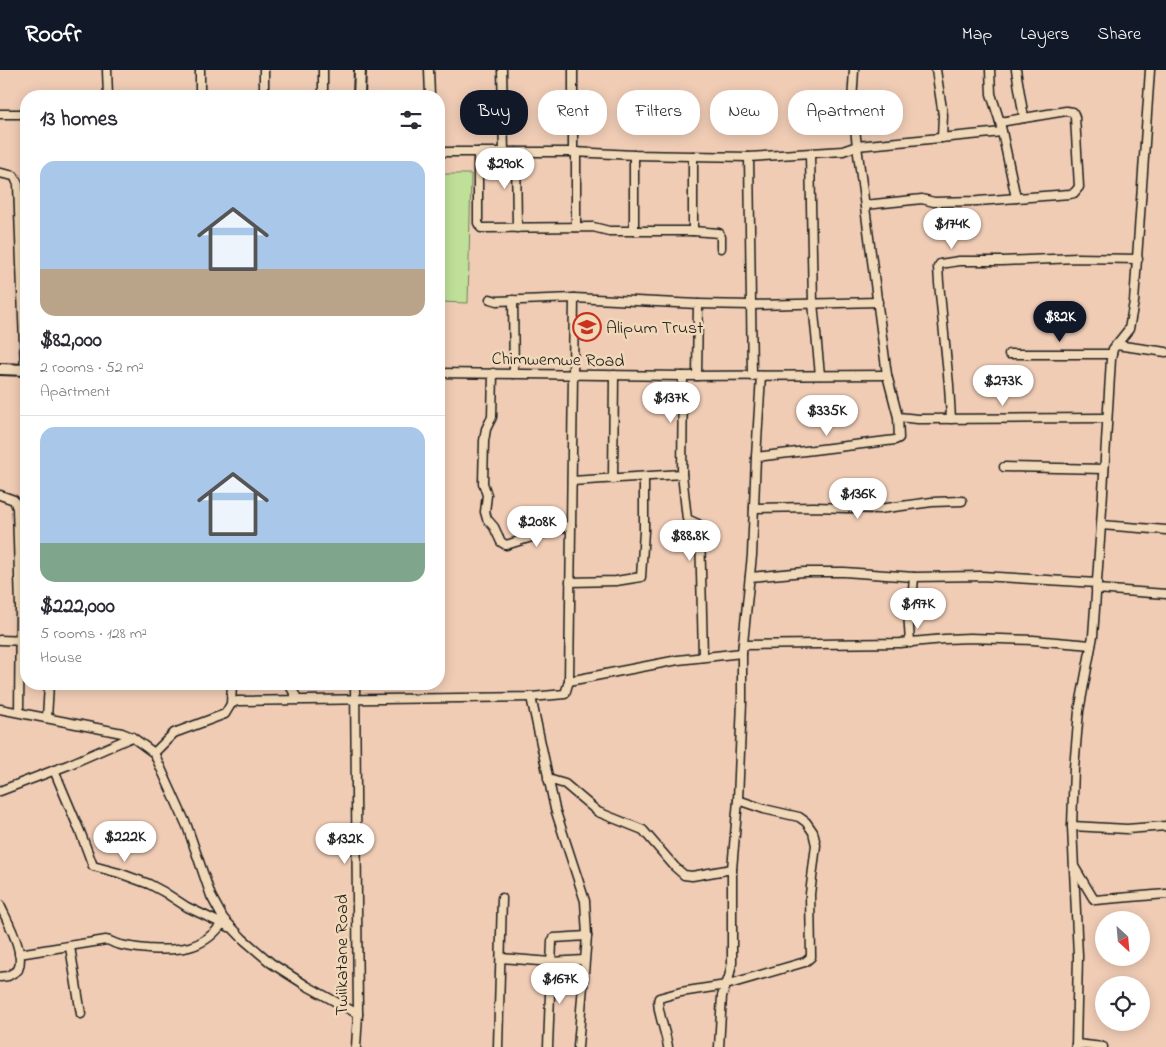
<!DOCTYPE html>
<html lang="en">
<head>
<meta charset="utf-8">
<style>
	body { margin:0; font-family:"Indie Flower",sans-serif; background:#f2f2f3; color:#2b2b33; height:100vh; display:flex; flex-direction:column; font-size:19px; white-space:nowrap }
	* { box-sizing:border-box; margin:0 }
	p { font-size:16px; color:#7c7c81 }
	.icon { flex:none; width:28px; height:28px; fill:none; stroke:currentColor; stroke-width:2; stroke-linecap:round; stroke-linejoin:round }
	.map { position:relative; flex:1; overflow:hidden }
	.details { position:absolute; left:20px; top:20px; width:425px; height:600px; display:flex; flex-direction:column; background:#fff; border-radius:20px; box-shadow:0 2px 12px #0003 }
	.details>* { flex:none }
	.banner { position:absolute; left:460px; top:20px; width:475px; height:45px; display:flex; gap:10px }
	.needle { width:32px; rotate:154deg }
	.tools { position:absolute; left:1095px; top:841px; display:grid; gap:10px }
	.tools a { display:grid; place-items:center; width:55px; height:55px; border-radius:50%; background:#fff; box-shadow:0 2px 12px #0003; font-size:25px }
	.price { position:absolute; translate:-50% -42px; padding:0 11px; border-radius:18px; background:#fff; color:#222; font-size:16px; line-height:32px; filter:drop-shadow(0 1px 2px #0008) }
	.price::after { content:''; position:absolute; left:50%; top:30px; width:15px; height:11px; margin-left:-8px; background:inherit; clip-path:polygon(0 0,100% 0,50% 100%) }
	.price.active { background:#111827; color:#fff }
	ul { padding:0; list-style:none }
	li { display:grid; align-content:center; gap:10px; height:265px; padding:0 20px }
	li+li { border-top:1px solid #e1e1e2 }
	li span { display:grid; place-items:center; height:155px; border-radius:15px; color:#555 }
	li>.icon { margin-inline-start:auto }
	span .icon { width:90px; height:90px; fill:#fffc; stroke-width:1 }
	li b { font-size:21px }
	h2 { display:flex; justify-content:space-between; align-items:center; height:60px; padding:0 20px; font-size:21px }
	.chip { padding:0 18px; border-radius:20px; background:#fff; box-shadow:0 2px 12px #0003; font-size:18px; line-height:45px }
	.chip.active { background:#111827; color:#fff }
	header { display:flex; align-items:center; gap:30px; box-sizing:border-box; height:70px; padding:0 25px; background:#111827; color:#fff }
	header strong { font-size:24px }
	nav { display:flex; gap:28px; margin-inline-start:auto; font-size:18px }
	.map>svg:first-child { display:block }
	.green { fill:#bfe099; stroke:#6e7e5a }
	.lines { fill:none; stroke-linecap:round; stroke-linejoin:round }
	.minor-casing { stroke:#1c1c1c; stroke-width:11 }
	.major-casing { stroke:#1c1c1c; stroke-width:14 }
	.minor { stroke:#f1d8b9; stroke-width:8 }
	.major { stroke:#f1d8b9; stroke-width:10 }
	.labels { text-anchor:middle; stroke-width:5; stroke-linejoin:round; paint-order:stroke }
	.poi-label { font-size:18px; fill:#1c1c1c; stroke:#f1d8b9; text-anchor:start }
	.street-label { font-size:18px; fill:#1c1c1c; stroke:#f1d8b9 }
</style>
</head>
<body>
<header>
<strong>Roofr</strong>
<nav><a>Map</a><a>Layers</a><a>Share</a></nav>
</header>
<div class="map">
<svg width="1166" height="977" viewBox="0 0 1166 977">
	<rect width="100%" height="100%" fill="#f0ccb5"/>
	<filter id="ink" filterUnits="userSpaceOnUse"><feTurbulence type="fractalNoise" baseFrequency=".02" numOctaves="2"/><feDisplacementMap in="SourceGraphic" scale="10" xChannelSelector="R" yChannelSelector="G"/><feConvolveMatrix kernelMatrix="1 2 1 2 8 2 1 2 1" color-interpolation-filters="sRGB"/></filter>
	<g filter="url(#ink)">
		<!-- green -->
		<path class="green" d="M 439,104 L 471,104 L 468,233 L 439,232 Z"/>
		<g class="lines">
			<defs>
				<g id="minor">
					<path d="M 107,0 L 108,26"/>
					<path d="M 200,0 L 200,26"/>
					<path d="M 429,0 L 430,26"/>
					<path d="M 502,0 L 504,82"/>
					<path d="M 573,0 L 573,82"/>
					<path d="M 936,0 L 943,45 L 942,68"/>
					<path d="M 990,0 L 991,24 L 1000,52 L 1016,128"/>
					<path d="M 1016,0 L 1024,48"/>
					<path d="M 264,26 L 264,0"/>
					<path d="M 323,26 L 323,0"/>
					<path d="M 0,44 L 26,44"/>
					<path d="M 439,82 L 573,82 L 634,85 L 749,87 L 843,81 L 857,76 L 1002,62"/>
					<path d="M 478,82 L 478,153 L 481,158 L 593,157 L 609,161 L 693,161 L 719,163 L 721,167 L 721,178"/>
					<path d="M 516,82 L 517,158"/>
					<path d="M 810,85 L 813,233 L 820,305"/>
					<path d="M 749,87 L 752,306"/>
					<path d="M 0,103 L 14,106 L 18,114 L 25,300"/>
					<path d="M 865,135 L 922,129 L 934,132 L 978,131 L 1070,124 L 1074,123 L 1079,117 L 1075,47 L 1073,42 L 1066,41 L 1000,52"/>
					<path d="M 576,157 L 576,82"/>
					<path d="M 634,161 L 634,85"/>
					<path d="M 693,161 L 693,86"/>
					<path d="M 490,229 L 497,231 L 574,228 L 698,234 L 697,306"/>
					<path d="M 513,230 L 514,304"/>
					<path d="M 698,234 L 751,235 L 878,232"/>
					<path d="M 1116,275 L 1166,282"/>
					<path d="M 1009,284 L 1112,284"/>
					<path d="M 439,303 L 683,306 L 887,305"/>
					<path d="M 493,303 L 492,347 L 486,359 L 484,371 L 483,413 L 487,425 L 485,442 L 487,449 L 494,457 L 501,472 L 506,475 L 571,455"/>
					<path d="M 683,306 L 682,404 L 687,449 L 698,454 L 700,459 L 703,587"/>
					<path d="M 898,347 L 918,349 L 1107,348"/>
					<path d="M 951,349 L 949,315 L 939,213 L 938,197 L 940,194 L 959,191 L 1002,191 L 1077,188 L 1138,189"/>
					<path d="M 756,387 L 895,370 L 899,368 L 898,347 L 887,305 L 857,76 L 852,32 L 854,0"/>
					<path d="M 1004,397 L 1104,399"/>
					<path d="M 613,409 L 614,305"/>
					<path d="M 572,411 L 682,404"/>
					<path d="M 0,425 L 14,430 L 17,438 L 20,537 L 19,642"/>
					<path d="M 754,438 L 814,437 L 879,439 L 932,432 L 962,431"/>
					<path d="M 1101,455 L 1166,460"/>
					<path d="M 750,507 L 804,502 L 844,502 L 914,507 L 981,506 L 1097,513"/>
					<path d="M 570,512 L 616,511 L 641,507 L 644,461 L 644,407"/>
					<path d="M 1096,519 L 1166,524"/>
					<path d="M 0,570 L 26,571"/>
					<path d="M 910,573 L 908,541 L 912,532 L 914,507"/>
					<path d="M 743,575 L 900,573 L 945,569 L 970,568 L 1033,570 L 1091,575"/>
					<path d="M 569,611 L 678,590 L 742,583"/>
					<path d="M 289,614 L 298,630"/>
					<path d="M 355,614 L 358,944 L 356,977"/>
					<path d="M 531,627 L 555,739 L 585,831 L 587,866 L 578,977"/>
					<path d="M 231,634 L 237,631 L 531,627 L 565,624 L 569,611 L 574,228"/>
					<path d="M 0,639 L 122,663 L 132,667 L 154,683 L 187,756 L 211,826 L 223,848 L 243,869 L 271,893 L 307,916 L 358,944"/>
					<path d="M 47,648 L 49,614"/>
					<path d="M 154,683 L 174,663 L 225,644 L 231,634 L 232,614"/>
					<path d="M 54,700 L 81,764 L 93,796 L 119,803 L 149,814 L 164,822 L 187,837 L 229,857"/>
					<path d="M 548,709 L 565,714 L 598,742 L 643,760 L 675,797 L 684,805 L 692,806 L 732,799"/>
					<path d="M 0,721 L 68,695 L 132,667"/>
					<path d="M 1072,756 L 1127,759 L 1166,756"/>
					<path d="M 1075,798 L 1093,828 L 1095,830 L 1166,824"/>
					<path d="M 0,835 C 7,851 26,883 18,900 L 8,906 L 0,907"/>
					<path d="M 70,877 L 81,944"/>
					<path d="M 19,884 L 106,870 C 110,870 113,873 117,874 C 127,877 138,878 148,879 C 179,881 202,880 222,854"/>
					<path d="M 501,888 L 551,892 L 584,890"/>
					<path d="M 1076,974 L 1103,977"/>
					<path d="M 498,977 L 502,828"/>
					<path d="M 548,977 L 552,871 L 554,868 L 587,866"/>
					<path d="M 668,977 C 667,966 655,935 659,928 L 681,922 L 726,915 L 805,892 L 811,887 L 810,824 L 816,775 L 813,762 L 806,752 L 799,747 L 764,739 L 738,730"/>
					<path d="M 719,977 L 722,926 L 729,907 L 732,893 L 732,799 L 738,730 L 742,632 L 742,583 L 752,485 L 756,387 L 761,306"/>
					<path d="M 1076,977 L 1078,886 L 1072,756 L 1074,698 L 1079,641 L 1093,566 L 1101,455 L 1111,289 L 1113,279 L 1129,259 L 1134,232 L 1150,0"/>
				</g>
				<g id="major">
					<path d="M 359,26 L 360,0"/>
					<path d="M 0,299 L 26,300"/>
				</g>
			</defs>
			<!-- minor casing -->
			<use href="#minor" class="minor-casing"/>
			<!-- major casing -->
			<use href="#major" class="major-casing"/>
			<!-- minor -->
			<use href="#minor" class="minor"/>
			<!-- major -->
			<use href="#major" class="major"/>
		</g>
	</g>
	<!-- icons -->
	<defs>
		<symbol id="school-ring" viewBox="-11 -11 22 22"><circle r="9.5" fill="#f1d8b9" stroke="#c8321e" stroke-width="1.5"/><path d="M0-5L7-2L0 1L-7-2ZM-4 1L0 2.5L4 1V4Q0 6-4 4Z" fill="#c8321e"/></symbol>
	</defs>
	<g fill-rule="evenodd">
		<use href="#school-ring" x="571" y="241" width="32" height="32"/>
	</g>
	<g class="labels">
		<!-- poi labels -->
		<g class="poi-label">
			<text x="606" y="263">Alipum Trust</text>
		</g>
		<!-- street labels -->
		<g class="street-label">
			<text transform="translate(558 289) rotate(1)" y="6">Chimwemwe Road</text>
			<text transform="translate(341 885) rotate(-90)" y="6">Twiikatane Road</text>
		</g>
	</g>
</svg>
<div class="tools">
<a><svg class="needle" viewBox="-14 -14 28 28"><path d="M0-13l5 13h-10z" fill="#e53935"/><path d="M0 13l5-13h-10z" fill="#7c7c81"/></svg></a>
<a><svg class="icon" aria-label="locate" viewBox="0 0 24 24"><circle cx="12" cy="12" r="6"/><path d="M12 2v4M12 18v4M2 12h4M18 12h4"/></svg></a>
</div>
<b class="price" style="left:505px;top:120px">$290K</b>
<b class="price" style="left:952px;top:180px">$174K</b>
<b class="price active" style="left:1060px;top:273px">$82K</b>
<b class="price" style="left:1003px;top:337px">$273K</b>
<b class="price" style="left:671px;top:354px">$137K</b>
<b class="price" style="left:827px;top:367px">$335K</b>
<b class="price" style="left:858px;top:450px">$136K</b>
<b class="price" style="left:537px;top:478px">$208K</b>
<b class="price" style="left:690px;top:492px">$88.8K</b>
<b class="price" style="left:918px;top:560px">$197K</b>
<b class="price" style="left:125px;top:793px">$222K</b>
<b class="price" style="left:345px;top:795px">$132K</b>
<b class="price" style="left:560px;top:935px">$167K</b>
<div class="banner">
<a class="chip active">Buy</a>
<a class="chip">Rent</a>
<a class="chip">Filters</a>
<a class="chip">New</a>
<a class="chip">Apartment</a>
</div>
<section class="details">
<h2>13 homes<svg class="icon" aria-label="filters" viewBox="0 0 24 24"><path d="M4 7h16M4 17h16"/><circle cx="9" cy="7" r="2"/><circle cx="15" cy="17" r="2"/></svg></h2>
<ul>
<li><span style="background:linear-gradient(#a9c7e8 70%,#b9a48a 0)"><svg class="icon" aria-label="home" viewBox="0 0 24 24"><path d="M3 11l9-7 9 7M6 9v11h12V9"/></svg></span><div><b>$82,000</b><p>2 rooms · 52 m²</p><p>Apartment</p></div></li>
<li><span style="background:linear-gradient(#a9c7e8 75%,#7fa58c 0)"><svg class="icon" aria-label="home" viewBox="0 0 24 24"><path d="M3 11l9-7 9 7M6 9v11h12V9"/></svg></span><div><b>$222,000</b><p>5 rooms · 128 m²</p><p>House</p></div></li>
</ul>
</section>
</div>
</body>
</html>
